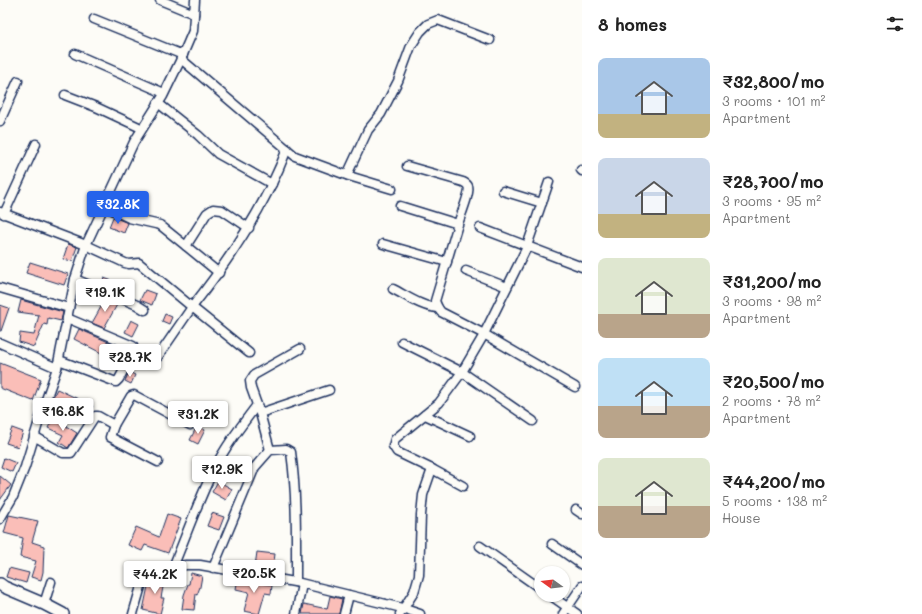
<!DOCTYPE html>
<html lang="en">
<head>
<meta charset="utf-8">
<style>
	body { margin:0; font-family:Mali,sans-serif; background:#f6f6f6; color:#222; height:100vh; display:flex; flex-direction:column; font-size:15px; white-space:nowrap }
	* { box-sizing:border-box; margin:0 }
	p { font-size:13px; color:#767676 }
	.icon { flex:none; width:22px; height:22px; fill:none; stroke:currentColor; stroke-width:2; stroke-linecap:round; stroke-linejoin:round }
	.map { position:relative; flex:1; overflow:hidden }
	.drawer { display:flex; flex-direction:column; background:#fff; width:340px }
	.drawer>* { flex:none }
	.needle { width:26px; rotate:285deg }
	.buttons { position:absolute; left:534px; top:566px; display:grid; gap:8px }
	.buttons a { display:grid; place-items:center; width:36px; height:36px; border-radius:50%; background:#fff; box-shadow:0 1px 3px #0004; font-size:20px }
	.price { position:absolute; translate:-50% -34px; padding:0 9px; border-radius:4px; background:#fff; color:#222; font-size:13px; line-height:26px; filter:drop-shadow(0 1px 2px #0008) }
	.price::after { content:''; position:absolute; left:50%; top:24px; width:12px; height:9px; margin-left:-6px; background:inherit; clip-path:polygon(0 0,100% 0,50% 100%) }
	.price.selected { background:#2563eb; color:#fff }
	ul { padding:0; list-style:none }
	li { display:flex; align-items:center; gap:12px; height:100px; padding:0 16px }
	li span { display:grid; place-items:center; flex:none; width:112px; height:80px; border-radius:8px; color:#555 }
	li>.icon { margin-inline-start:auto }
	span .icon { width:48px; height:48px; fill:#fffc; stroke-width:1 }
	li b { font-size:17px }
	h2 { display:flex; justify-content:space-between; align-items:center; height:48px; padding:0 16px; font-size:17px }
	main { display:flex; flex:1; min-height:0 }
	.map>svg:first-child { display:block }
	.building { fill:#fabeb8; stroke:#1b2f5e }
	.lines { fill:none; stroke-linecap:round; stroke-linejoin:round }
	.street-casing { stroke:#1b2f5e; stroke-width:11 }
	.secondary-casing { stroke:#1b2f5e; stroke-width:14 }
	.street { stroke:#fdfcf7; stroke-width:8 }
	.secondary { stroke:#fdfcf7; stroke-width:11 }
</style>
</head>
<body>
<main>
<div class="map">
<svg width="582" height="614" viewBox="0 0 582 614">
	<rect width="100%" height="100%" fill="#fdfcf7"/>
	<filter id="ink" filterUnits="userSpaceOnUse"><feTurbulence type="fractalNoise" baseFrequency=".025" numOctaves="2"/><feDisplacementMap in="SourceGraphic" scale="8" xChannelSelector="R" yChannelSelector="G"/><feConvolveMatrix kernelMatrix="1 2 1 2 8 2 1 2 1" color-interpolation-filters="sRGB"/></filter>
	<g filter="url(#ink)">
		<!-- building -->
		<g class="building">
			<path d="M 113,217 L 128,223 L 124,233 L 109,227 Z"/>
			<path d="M 68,244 L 77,247 L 72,261 L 63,259 Z"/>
			<path d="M 30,262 L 68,274 L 64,285 L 26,273 Z"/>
			<path d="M 104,278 L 126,286 L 123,293 L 102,284 Z"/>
			<path d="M 145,290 L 156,294 L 152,305 L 140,300 Z"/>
			<path d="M 106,298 L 118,303 L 104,328 L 92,323 Z"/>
			<path d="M 21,300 L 63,312 L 61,321 L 48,318 L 47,325 L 44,324 L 34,347 L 19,342 L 20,333 L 34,335 L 39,315 L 18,312 Z"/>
			<path d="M 0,305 L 9,308 L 1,331 L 0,331 Z"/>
			<path d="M 165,314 L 172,317 L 169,324 L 162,321 Z"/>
			<path d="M 131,320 L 139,324 L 133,336 L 125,332 Z"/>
			<path d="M 79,329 L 113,344 L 112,345 L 125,353 L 121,359 L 119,359 L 109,353 L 107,356 L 74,339 Z"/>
			<path d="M 0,363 L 41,379 L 33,401 L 0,388 Z"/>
			<path d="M 129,372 L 135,375 L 131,384 L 125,381 Z"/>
			<path d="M 57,389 L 93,406 L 88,416 L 69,408 L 52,399 Z"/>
			<path d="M 53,418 L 66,425 L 66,426 L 77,433 L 68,448 L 59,442 L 63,435 L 48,428 Z"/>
			<path d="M 197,426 L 205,430 L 198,444 L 190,440 Z"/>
			<path d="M 12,428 L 23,432 L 18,447 L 6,443 Z"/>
			<path d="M 4,458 L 16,463 L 12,472 L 1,467 Z"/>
			<path d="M 0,476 L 11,485 L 0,500 Z"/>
			<path d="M 218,481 L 232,489 L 226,500 L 212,492 Z"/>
			<path d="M 212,513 L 224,517 L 219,530 L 207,526 Z"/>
			<path d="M 167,514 L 181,519 L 168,553 L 145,545 L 142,551 L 128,545 L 136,527 L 159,537 Z"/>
			<path d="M 9,515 L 38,521 L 32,542 L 44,546 L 43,572 L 41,580 L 31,577 L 36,561 L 20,557 L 23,538 L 4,533 Z"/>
			<path d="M 257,552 L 275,554 L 273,569 L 255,566 Z"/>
			<path d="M 9,568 L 29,573 L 26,583 L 6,577 Z"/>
			<path d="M 191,573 L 202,576 L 200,587 L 197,595 L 196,594 L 194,610 L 182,609 L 184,595 L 188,584 L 189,584 Z"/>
			<path d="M 158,575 L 165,576 L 161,598 L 164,598 L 160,614 L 143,610 L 150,577 Z"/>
			<path d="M 238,578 L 251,580 L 251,582 L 272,585 L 271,594 L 265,593 L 259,614 L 244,611 L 249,592 L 236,589 Z"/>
			<path d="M 330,596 L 342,599 L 339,614 L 302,614 L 304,604 L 327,609 Z"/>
		</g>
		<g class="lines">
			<defs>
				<g id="street">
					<path d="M 160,0 L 194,14"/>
					<path d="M 94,19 L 183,55"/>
					<path d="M 75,54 L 164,93"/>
					<path d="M 181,59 L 295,156 L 349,176 L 392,189"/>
					<path d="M 65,95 L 96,107 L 141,128"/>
					<path d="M 158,103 L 198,135 L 218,154 L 272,184"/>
					<path d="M 0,121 L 18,81"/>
					<path d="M 407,166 L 463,182 C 465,183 467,184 468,186 C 471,191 460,217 458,224"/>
					<path d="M 581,170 L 582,171"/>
					<path d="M 347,175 L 368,130 L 381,114 L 398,81 L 411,46 L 420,32 L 428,24 L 438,20 L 490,40"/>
					<path d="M 503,191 L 542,203"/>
					<path d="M 104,206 L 129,218 L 160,225 L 186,246"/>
					<path d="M 400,206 L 458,224 L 435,301 L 438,308 L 441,312 L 484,334 L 575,387"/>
					<path d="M 0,212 L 86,245 L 125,263 L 129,264 L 139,263 L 192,307 L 157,358"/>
					<path d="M 4,214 L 36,144"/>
					<path d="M 480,228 L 582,267"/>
					<path d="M 383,244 L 447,262"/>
					<path d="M 466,271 L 507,287"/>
					<path d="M 219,273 L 186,246 L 207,213 L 213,209 L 222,210 L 249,228"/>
					<path d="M 75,279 L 137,305 L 145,310"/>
					<path d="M 0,288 L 69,308"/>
					<path d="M 393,289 C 407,296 422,307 438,308"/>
					<path d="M 67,318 L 133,346"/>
					<path d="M 402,342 L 462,372 L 533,421"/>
					<path d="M 0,343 L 57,368"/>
					<path d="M 249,353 L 192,307 C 230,259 265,207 287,149"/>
					<path d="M 59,360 L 116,382 L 119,379 L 128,362"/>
					<path d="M 260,413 L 329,390"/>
					<path d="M 425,415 L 470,436"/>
					<path d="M 34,436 L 63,453 L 71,453 L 95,416 L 98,416 L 114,425"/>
					<path d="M 270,450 L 260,413 L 251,388 L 250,381 L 254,375 L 300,349"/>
					<path d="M 158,462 L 110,437 L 114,425 L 131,396 L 134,395 L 190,425"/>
					<path d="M 432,469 L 463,486"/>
					<path d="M 576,510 L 582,514"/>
					<path d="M 0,519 L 13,497 L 25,467 L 42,411 L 57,368 L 75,279 L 86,245 L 134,142 L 163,96 L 181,59 L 193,31 L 195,0"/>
					<path d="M 552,544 L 582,565"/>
					<path d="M 480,546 L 541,589"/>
					<path d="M 173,567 C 186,536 198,501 213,471 C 225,447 241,426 257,405"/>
					<path d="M 213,568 L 255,467 L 270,450 L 286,449 L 291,452 C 297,496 296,538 296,582"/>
					<path d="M 550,595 L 577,614"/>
					<path d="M 44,604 L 51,582"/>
					<path d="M 133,614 L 144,576 L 147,571 L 186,565 L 200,565 L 300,583 L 402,608 L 420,614"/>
					<path d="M 296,614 L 302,584"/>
					<path d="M 344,614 L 349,595"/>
					<path d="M 400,614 L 414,592 L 419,575 L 421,515 L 423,495 L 432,469 L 397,452 L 393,446 L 395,439 L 439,403 L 462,372 L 482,338 L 526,249 L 549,182"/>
					<path d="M 563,614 L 582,586"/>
				</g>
				<path id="secondary" d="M 0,584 L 4,587 L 44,604 L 63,614"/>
			</defs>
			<!-- street casing -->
			<use href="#street" class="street-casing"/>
			<!-- secondary casing -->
			<use href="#secondary" class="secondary-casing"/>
			<!-- street -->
			<use href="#street" class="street"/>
			<!-- secondary -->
			<use href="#secondary" class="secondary"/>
		</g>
	</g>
</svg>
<div class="buttons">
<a><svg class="needle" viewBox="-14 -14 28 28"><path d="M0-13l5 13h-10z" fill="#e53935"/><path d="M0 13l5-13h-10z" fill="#767676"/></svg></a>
</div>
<b class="price selected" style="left:118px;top:225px">₹32.8K</b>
<b class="price" style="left:105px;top:313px">₹19.1K</b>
<b class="price" style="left:130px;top:378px">₹28.7K</b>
<b class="price" style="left:63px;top:432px">₹16.8K</b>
<b class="price" style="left:198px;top:435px">₹31.2K</b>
<b class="price" style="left:222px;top:490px">₹12.9K</b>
<b class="price" style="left:254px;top:594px">₹20.5K</b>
<b class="price" style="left:155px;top:595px">₹44.2K</b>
</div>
<section class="drawer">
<h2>8 homes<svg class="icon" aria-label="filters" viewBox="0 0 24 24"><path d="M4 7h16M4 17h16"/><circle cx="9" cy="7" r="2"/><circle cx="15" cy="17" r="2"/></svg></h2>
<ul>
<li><span style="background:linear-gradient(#a9c7e8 70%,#c2b280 0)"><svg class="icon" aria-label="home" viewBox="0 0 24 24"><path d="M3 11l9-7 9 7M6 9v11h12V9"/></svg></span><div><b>₹32,800/mo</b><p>3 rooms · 101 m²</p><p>Apartment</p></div></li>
<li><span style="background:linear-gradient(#c9d6e8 70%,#c2b280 0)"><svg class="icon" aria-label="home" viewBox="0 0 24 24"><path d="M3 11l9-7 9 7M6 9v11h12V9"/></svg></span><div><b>₹28,700/mo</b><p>3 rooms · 95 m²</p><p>Apartment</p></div></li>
<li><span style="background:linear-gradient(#dfe7d0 70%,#b9a48a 0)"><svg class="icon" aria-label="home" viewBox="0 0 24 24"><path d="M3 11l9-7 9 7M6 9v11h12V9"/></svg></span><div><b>₹31,200/mo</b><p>3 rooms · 98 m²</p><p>Apartment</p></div></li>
<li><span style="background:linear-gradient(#bfe0f5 60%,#b9a48a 0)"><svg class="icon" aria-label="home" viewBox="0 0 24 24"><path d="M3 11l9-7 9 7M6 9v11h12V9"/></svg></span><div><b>₹20,500/mo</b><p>2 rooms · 78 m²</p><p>Apartment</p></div></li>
<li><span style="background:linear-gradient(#dfe7d0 60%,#b9a48a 0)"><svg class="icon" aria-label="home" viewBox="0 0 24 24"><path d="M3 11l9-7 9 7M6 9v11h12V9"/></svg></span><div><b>₹44,200/mo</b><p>5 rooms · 138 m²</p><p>House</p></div></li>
</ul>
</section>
</main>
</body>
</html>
